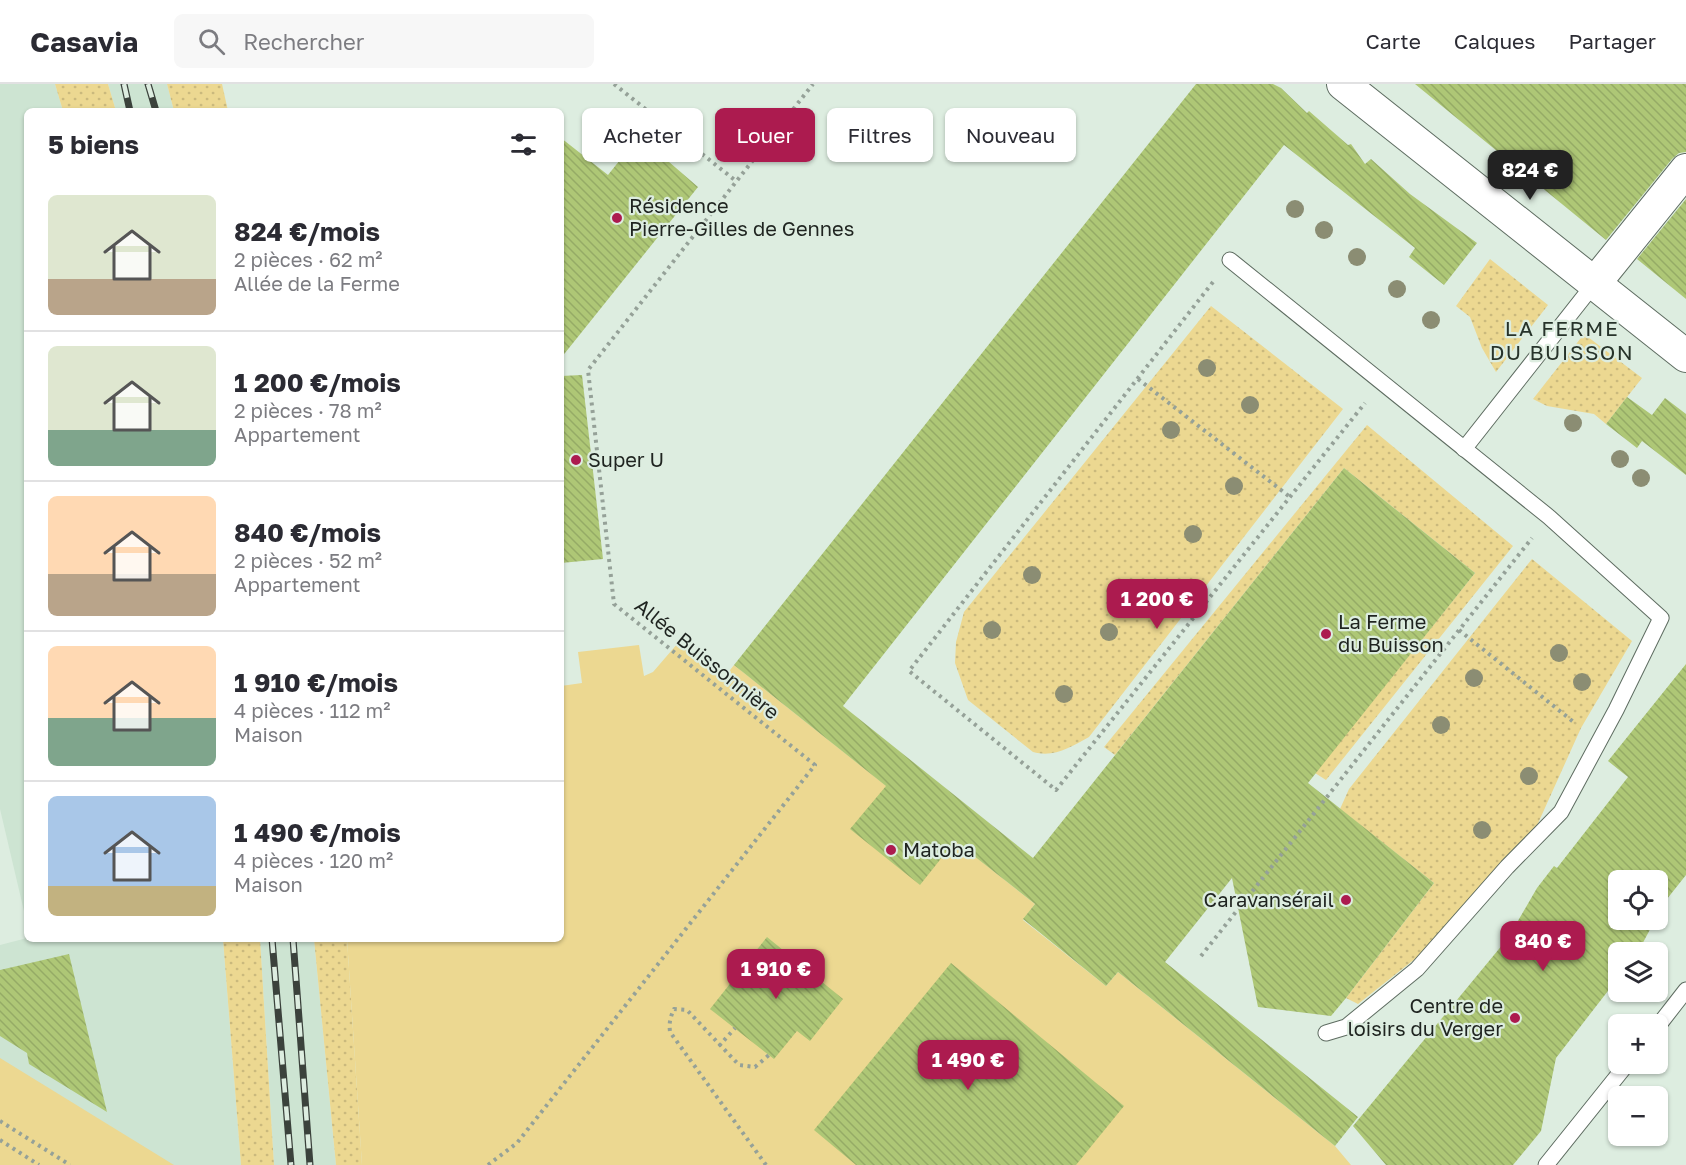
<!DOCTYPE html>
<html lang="fr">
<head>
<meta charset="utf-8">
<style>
	body { margin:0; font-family:"Golos Text",sans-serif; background:#f7f7f7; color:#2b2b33; height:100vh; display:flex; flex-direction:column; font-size:22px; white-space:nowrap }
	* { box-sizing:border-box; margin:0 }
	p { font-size:20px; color:#7c7c81 }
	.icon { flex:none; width:33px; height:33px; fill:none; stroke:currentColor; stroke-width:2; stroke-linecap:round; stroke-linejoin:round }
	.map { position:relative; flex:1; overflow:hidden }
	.side { position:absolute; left:24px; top:24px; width:540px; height:834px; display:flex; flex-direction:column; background:#fff; border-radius:9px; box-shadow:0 2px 4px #0004 }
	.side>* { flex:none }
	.top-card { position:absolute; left:582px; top:24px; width:570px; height:54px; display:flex; gap:12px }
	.fabs { position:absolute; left:1608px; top:786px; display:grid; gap:12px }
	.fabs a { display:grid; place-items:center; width:60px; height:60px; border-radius:9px; background:#fff; box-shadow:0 2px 4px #0004; font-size:30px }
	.price { position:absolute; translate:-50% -51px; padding:0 14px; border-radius:12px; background:#ac1b4f; color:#fff; font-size:20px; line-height:39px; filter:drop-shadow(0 2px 3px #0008) }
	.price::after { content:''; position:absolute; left:50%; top:36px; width:18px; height:14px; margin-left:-9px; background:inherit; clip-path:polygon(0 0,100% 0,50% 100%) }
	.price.selected { background:#222; color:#fff }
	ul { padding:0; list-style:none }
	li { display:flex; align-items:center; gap:18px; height:150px; padding:0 24px }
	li+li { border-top:2px solid #e1e1e2 }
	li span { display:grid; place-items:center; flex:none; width:168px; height:120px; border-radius:9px; color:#555 }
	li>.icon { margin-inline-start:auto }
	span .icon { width:72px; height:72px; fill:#fffc; stroke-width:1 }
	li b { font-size:26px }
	h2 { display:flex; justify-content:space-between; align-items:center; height:72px; padding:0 24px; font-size:26px }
	.pill { padding:0 21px; border-radius:9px; background:#fff; box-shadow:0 2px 4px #0004; font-size:21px; line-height:54px }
	.pill.selected { background:#ac1b4f; color:#fff }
	header { display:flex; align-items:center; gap:36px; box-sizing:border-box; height:84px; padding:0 30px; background:#fff; border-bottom:2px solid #e1e1e2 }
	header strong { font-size:28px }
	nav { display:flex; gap:33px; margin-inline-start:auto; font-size:21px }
	.search { width:420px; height:54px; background:#f7f7f7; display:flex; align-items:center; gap:15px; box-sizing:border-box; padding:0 21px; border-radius:9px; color:#7c7c81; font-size:22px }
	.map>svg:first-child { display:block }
	.built { fill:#cde4d2 }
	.grass { fill:url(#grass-dots) }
	.park { fill:#ecd891 }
	.building { fill:url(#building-back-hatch) }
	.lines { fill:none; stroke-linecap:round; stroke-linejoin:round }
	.lane-casing { stroke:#5e6c61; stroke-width:17 }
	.street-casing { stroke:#5e6c61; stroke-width:34 }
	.path { stroke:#95a198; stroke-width:4; stroke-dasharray:3 4.5; stroke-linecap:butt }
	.lane { stroke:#fff; stroke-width:15 }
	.street { stroke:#fff; stroke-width:32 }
	.rail-casing { stroke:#3b423c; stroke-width:7 }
	.rail { stroke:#ddede0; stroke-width:4.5; stroke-dasharray:14; stroke-linecap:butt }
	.tree { fill:#8b8d73 }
	.poi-dot { fill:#ac1b4f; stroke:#ddede0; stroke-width:2 }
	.labels { text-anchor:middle; stroke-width:4.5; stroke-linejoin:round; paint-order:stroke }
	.poi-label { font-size:20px; fill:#1f2420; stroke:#ddede0; text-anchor:start }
	.street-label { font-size:20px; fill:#1f2420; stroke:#ddede0 }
	.neighbourhood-label { font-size:21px; letter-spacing:1.5px; fill:#27332a; stroke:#ddede0 }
</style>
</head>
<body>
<header>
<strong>Casavia</strong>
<div class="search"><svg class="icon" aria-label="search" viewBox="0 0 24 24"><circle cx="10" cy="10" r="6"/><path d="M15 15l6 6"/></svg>Rechercher</div>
<nav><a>Carte</a><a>Calques</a><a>Partager</a></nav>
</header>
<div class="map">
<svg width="1686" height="1081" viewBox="0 0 1686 1081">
	<defs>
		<pattern id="grass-dots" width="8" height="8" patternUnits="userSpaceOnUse" patternTransform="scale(1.5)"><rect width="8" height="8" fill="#ecd891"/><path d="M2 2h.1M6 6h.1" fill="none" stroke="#cab97d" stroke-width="1.8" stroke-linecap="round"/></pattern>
		<pattern id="building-back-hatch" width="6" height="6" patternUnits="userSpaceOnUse" patternTransform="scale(1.5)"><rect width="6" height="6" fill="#aec776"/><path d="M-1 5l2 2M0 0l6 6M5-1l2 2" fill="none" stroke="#95ab66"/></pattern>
	</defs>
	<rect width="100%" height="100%" fill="#ddede0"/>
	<!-- built -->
	<g class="built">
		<path d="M 0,0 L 55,0 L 63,27 L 27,27 L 27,840 L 0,725 Z"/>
		<path d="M 108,0 L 167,0 L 174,27 L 116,27 Z"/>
		<path d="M 27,854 L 223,855 L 241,1081 L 0,1081 L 0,861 Z"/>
		<path d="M 260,855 L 314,855 L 336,1081 L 274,1081 Z"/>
	</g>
	<!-- grass -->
	<g class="grass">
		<path d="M 55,0 L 108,0 L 116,27 L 63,27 Z"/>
		<path d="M 167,0 L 222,0 L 228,27 L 174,27 Z"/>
		<path d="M 1490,175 L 1548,221 L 1496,288 L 1482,264 L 1470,233 L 1456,222 Z"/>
		<path d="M 1211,222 L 1343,325 L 1089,653 C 1071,663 1054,674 1033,668 L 968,616 L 955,579 L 956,558 L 964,528 Z"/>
		<path d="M 1584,250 L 1642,294 L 1606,340 L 1594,330 L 1547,322 L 1533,315 Z"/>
		<path d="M 1367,341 L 1513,462 L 1326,696 L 1315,689 L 1475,489 L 1344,384 L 1115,671 L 1104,663 Z"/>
		<path d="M 1532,475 L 1632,557 L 1581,644 L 1535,746 L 1425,867 L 1358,920 L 1346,914 L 1434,799 L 1340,725 L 1349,705 Z"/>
		<path d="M 223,855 L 260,855 L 274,1081 L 241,1081 Z"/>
		<path d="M 314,855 L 347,855 L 362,1081 L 336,1081 Z"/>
	</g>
	<!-- park -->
	<g class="park">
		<path d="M 678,559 L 723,595 L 734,581 L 1035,820 L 1023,836 L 1106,902 L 1118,888 L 1335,1062 L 1351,1081 L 362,1081 L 347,855 L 561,855 L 561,602 L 582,599 L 578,568 L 639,561 L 644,592 L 653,588 Z"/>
		<path d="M 0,974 L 174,1081 L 0,1081 Z"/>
	</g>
	<!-- building -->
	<g class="building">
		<path d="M 1196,0 L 1273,0 L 1281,4 L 1307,29 L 1309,27 L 1348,61 L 1351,60 L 1365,80 L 1371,75 L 1410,110 L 1477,159 L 1444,201 L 1409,173 L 1415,164 L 1284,61 L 843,622 L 1033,774 L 1344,384 L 1475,489 L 1308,699 L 1434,799 L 1346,914 L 1331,932 L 1258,923 L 1232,794 L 1165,878 L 1358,1033 L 1335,1062 L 1118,888 L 1106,902 L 1023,835 L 1035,820 L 955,757 L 920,801 L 850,745 L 886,702 L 734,581 Z"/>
		<path d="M 1415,0 L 1686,0 L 1686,68 L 1679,69 L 1672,75 L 1606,156 Z"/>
		<path d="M 639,52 L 698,103 L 561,274 L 561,54 L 608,91 Z"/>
		<path d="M 1686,115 L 1686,215 L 1637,175 Z"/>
		<path d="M 582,291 L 603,475 L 561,479 L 561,292 Z"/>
		<path d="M 1627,313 L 1652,331 L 1665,314 L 1686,330 L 1686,391 L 1642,357 L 1637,364 L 1606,340 Z"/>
		<path d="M 1686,580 L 1686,791 L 1663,820 L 1658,831 L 1658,796 L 1618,796 L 1618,836 L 1655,836 L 1638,868 L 1618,868 L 1618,894 L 1556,974 L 1541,1047 L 1513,1081 L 1386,1081 L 1353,1042 L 1508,854 L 1537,804 L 1554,782 L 1557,784 L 1628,693 L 1608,677 Z"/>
		<path d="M 767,853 L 843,915 L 810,957 L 797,947 L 774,975 L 710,925 Z"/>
		<path d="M 69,870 L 107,1028 L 29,980 L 27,969 L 0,952 L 0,886 Z"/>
		<path d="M 951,879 L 1124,1022 L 1076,1081 L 856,1081 L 814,1046 Z"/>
	</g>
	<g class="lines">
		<defs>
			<g id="lane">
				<path d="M 1230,176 L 1549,433 L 1661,534 L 1616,626 L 1561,728 L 1507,783 L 1417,885 L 1346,943 L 1326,949"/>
				<path d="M 1464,365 L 1594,200"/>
				<path d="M 1658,942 L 1686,906"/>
				<path d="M 1546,1081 L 1627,980"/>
			</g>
			<g id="street">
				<path d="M 1343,0 L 1686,272"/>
				<path d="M 1594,200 L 1686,86"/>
			</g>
		</defs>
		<!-- lane casing -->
		<use href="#lane" class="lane-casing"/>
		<!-- street casing -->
		<use href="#street" class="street-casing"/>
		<!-- path -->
		<g class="path">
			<path d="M 614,0 L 736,97"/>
			<path d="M 1213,198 L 909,587 L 1056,706 L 1365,319"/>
			<path d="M 1138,295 L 1290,413"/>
			<path d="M 1459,546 L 1576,640"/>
			<path d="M 1201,872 L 1532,454"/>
			<path d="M 719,962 L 735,944"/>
			<path d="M 0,1037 L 70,1081"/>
			<path d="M 0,1056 L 39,1081"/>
			<path d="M 488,1081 L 517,1059 L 815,681 L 614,520 L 588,286 L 813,0"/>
			<path d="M 766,1081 L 670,948 C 669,939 670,934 674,925 L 687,926 L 739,981 L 755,983 L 769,971"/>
		</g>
		<!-- lane -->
		<use href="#lane" class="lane"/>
		<!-- street -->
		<use href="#street" class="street"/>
		<defs>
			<g id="rail">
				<path d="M 124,0 L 130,27"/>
				<path d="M 148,0 L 156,27"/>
				<path d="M 272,855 L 291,1081"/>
				<path d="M 293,855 L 310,1081"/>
			</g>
		</defs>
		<!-- rail casing -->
		<use href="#rail" class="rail-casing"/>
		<!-- rail -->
		<use href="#rail" class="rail"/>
	</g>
	<!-- trees -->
	<g class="tree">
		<circle cx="1295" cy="125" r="9"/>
		<circle cx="1324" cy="146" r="9"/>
		<circle cx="1357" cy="173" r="9"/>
		<circle cx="1397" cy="205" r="9"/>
		<circle cx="1431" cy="236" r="9"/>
		<circle cx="1207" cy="284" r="9"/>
		<circle cx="1250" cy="321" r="9"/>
		<circle cx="1573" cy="339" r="9"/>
		<circle cx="1171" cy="346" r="9"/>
		<circle cx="1620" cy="375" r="9"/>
		<circle cx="1641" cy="394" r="9"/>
		<circle cx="1234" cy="402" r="9"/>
		<circle cx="1193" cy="450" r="9"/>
		<circle cx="1032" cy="491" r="9"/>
		<circle cx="992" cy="546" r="9"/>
		<circle cx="1109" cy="548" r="9"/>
		<circle cx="1559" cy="569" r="9"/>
		<circle cx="1474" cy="594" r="9"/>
		<circle cx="1582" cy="598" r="9"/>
		<circle cx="1064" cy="610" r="9"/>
		<circle cx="1441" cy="641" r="9"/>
		<circle cx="1529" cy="692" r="9"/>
		<circle cx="1482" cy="746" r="9"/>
	</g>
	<!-- markers -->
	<g class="poi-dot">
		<circle cx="617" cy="134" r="6"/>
		<circle cx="576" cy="376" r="6"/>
		<circle cx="1326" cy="550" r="6"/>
		<circle cx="891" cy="766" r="6"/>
		<circle cx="1346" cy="816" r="6"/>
		<circle cx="1515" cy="934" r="6"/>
	</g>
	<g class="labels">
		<!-- poi labels -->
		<g class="poi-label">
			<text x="629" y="129">Résidence<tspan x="629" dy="23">Pierre-Gilles de Gennes</tspan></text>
			<text x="588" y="383">Super U</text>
			<text x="1338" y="545">La Ferme<tspan x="1338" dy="23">du Buisson</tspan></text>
			<text x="903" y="773">Matoba</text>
			<text x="1334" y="823" text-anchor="end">Caravansérail</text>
			<text x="1503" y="929" text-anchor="end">Centre de<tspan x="1503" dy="23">loisirs du Verger</tspan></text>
		</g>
		<!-- street labels -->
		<g class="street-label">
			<text transform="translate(707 575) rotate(39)" y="7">Allée Buissonnière</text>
		</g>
		<!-- neighbourhood labels -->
		<g class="neighbourhood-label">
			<text x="1562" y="252">LA FERME<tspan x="1562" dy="24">DU BUISSON</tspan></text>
		</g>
	</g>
</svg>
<div class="fabs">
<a><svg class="icon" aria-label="locate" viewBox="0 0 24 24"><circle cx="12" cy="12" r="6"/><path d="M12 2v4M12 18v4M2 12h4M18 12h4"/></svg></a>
<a><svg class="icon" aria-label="layers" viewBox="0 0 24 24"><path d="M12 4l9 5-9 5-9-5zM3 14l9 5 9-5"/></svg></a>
<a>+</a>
<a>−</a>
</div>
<b class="price selected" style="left:1530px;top:117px">824 €</b>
<b class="price" style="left:1157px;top:546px">1 200 €</b>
<b class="price" style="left:1543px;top:888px">840 €</b>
<b class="price" style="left:776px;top:916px">1 910 €</b>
<b class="price" style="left:968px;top:1007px">1 490 €</b>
<div class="top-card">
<a class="pill">Acheter</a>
<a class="pill selected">Louer</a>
<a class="pill">Filtres</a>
<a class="pill">Nouveau</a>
</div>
<section class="side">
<h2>5 biens<svg class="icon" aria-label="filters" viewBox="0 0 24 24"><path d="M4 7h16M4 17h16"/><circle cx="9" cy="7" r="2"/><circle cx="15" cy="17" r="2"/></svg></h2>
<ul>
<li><span style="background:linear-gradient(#dfe7d0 70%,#b9a48a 0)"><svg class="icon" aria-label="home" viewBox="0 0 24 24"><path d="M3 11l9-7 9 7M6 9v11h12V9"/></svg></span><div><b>824 €/mois</b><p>2 pièces · 62 m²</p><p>Allée de la Ferme</p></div></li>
<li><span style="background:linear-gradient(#dfe7d0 70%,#7fa58c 0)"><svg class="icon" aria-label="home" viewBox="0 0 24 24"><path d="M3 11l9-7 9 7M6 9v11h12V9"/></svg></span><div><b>1 200 €/mois</b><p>2 pièces · 78 m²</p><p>Appartement</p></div></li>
<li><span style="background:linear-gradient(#ffd9b3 65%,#b9a48a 0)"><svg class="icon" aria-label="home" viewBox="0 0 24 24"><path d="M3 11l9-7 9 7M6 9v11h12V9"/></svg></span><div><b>840 €/mois</b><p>2 pièces · 52 m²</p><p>Appartement</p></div></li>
<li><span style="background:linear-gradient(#ffd9b3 60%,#7fa58c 0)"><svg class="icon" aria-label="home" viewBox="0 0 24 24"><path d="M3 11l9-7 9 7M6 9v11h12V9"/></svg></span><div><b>1 910 €/mois</b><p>4 pièces · 112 m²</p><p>Maison</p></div></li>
<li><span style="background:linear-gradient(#a9c7e8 75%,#c2b280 0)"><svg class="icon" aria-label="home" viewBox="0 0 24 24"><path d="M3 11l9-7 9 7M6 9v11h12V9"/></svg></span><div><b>1 490 €/mois</b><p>4 pièces · 120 m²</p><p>Maison</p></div></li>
</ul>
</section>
</div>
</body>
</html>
